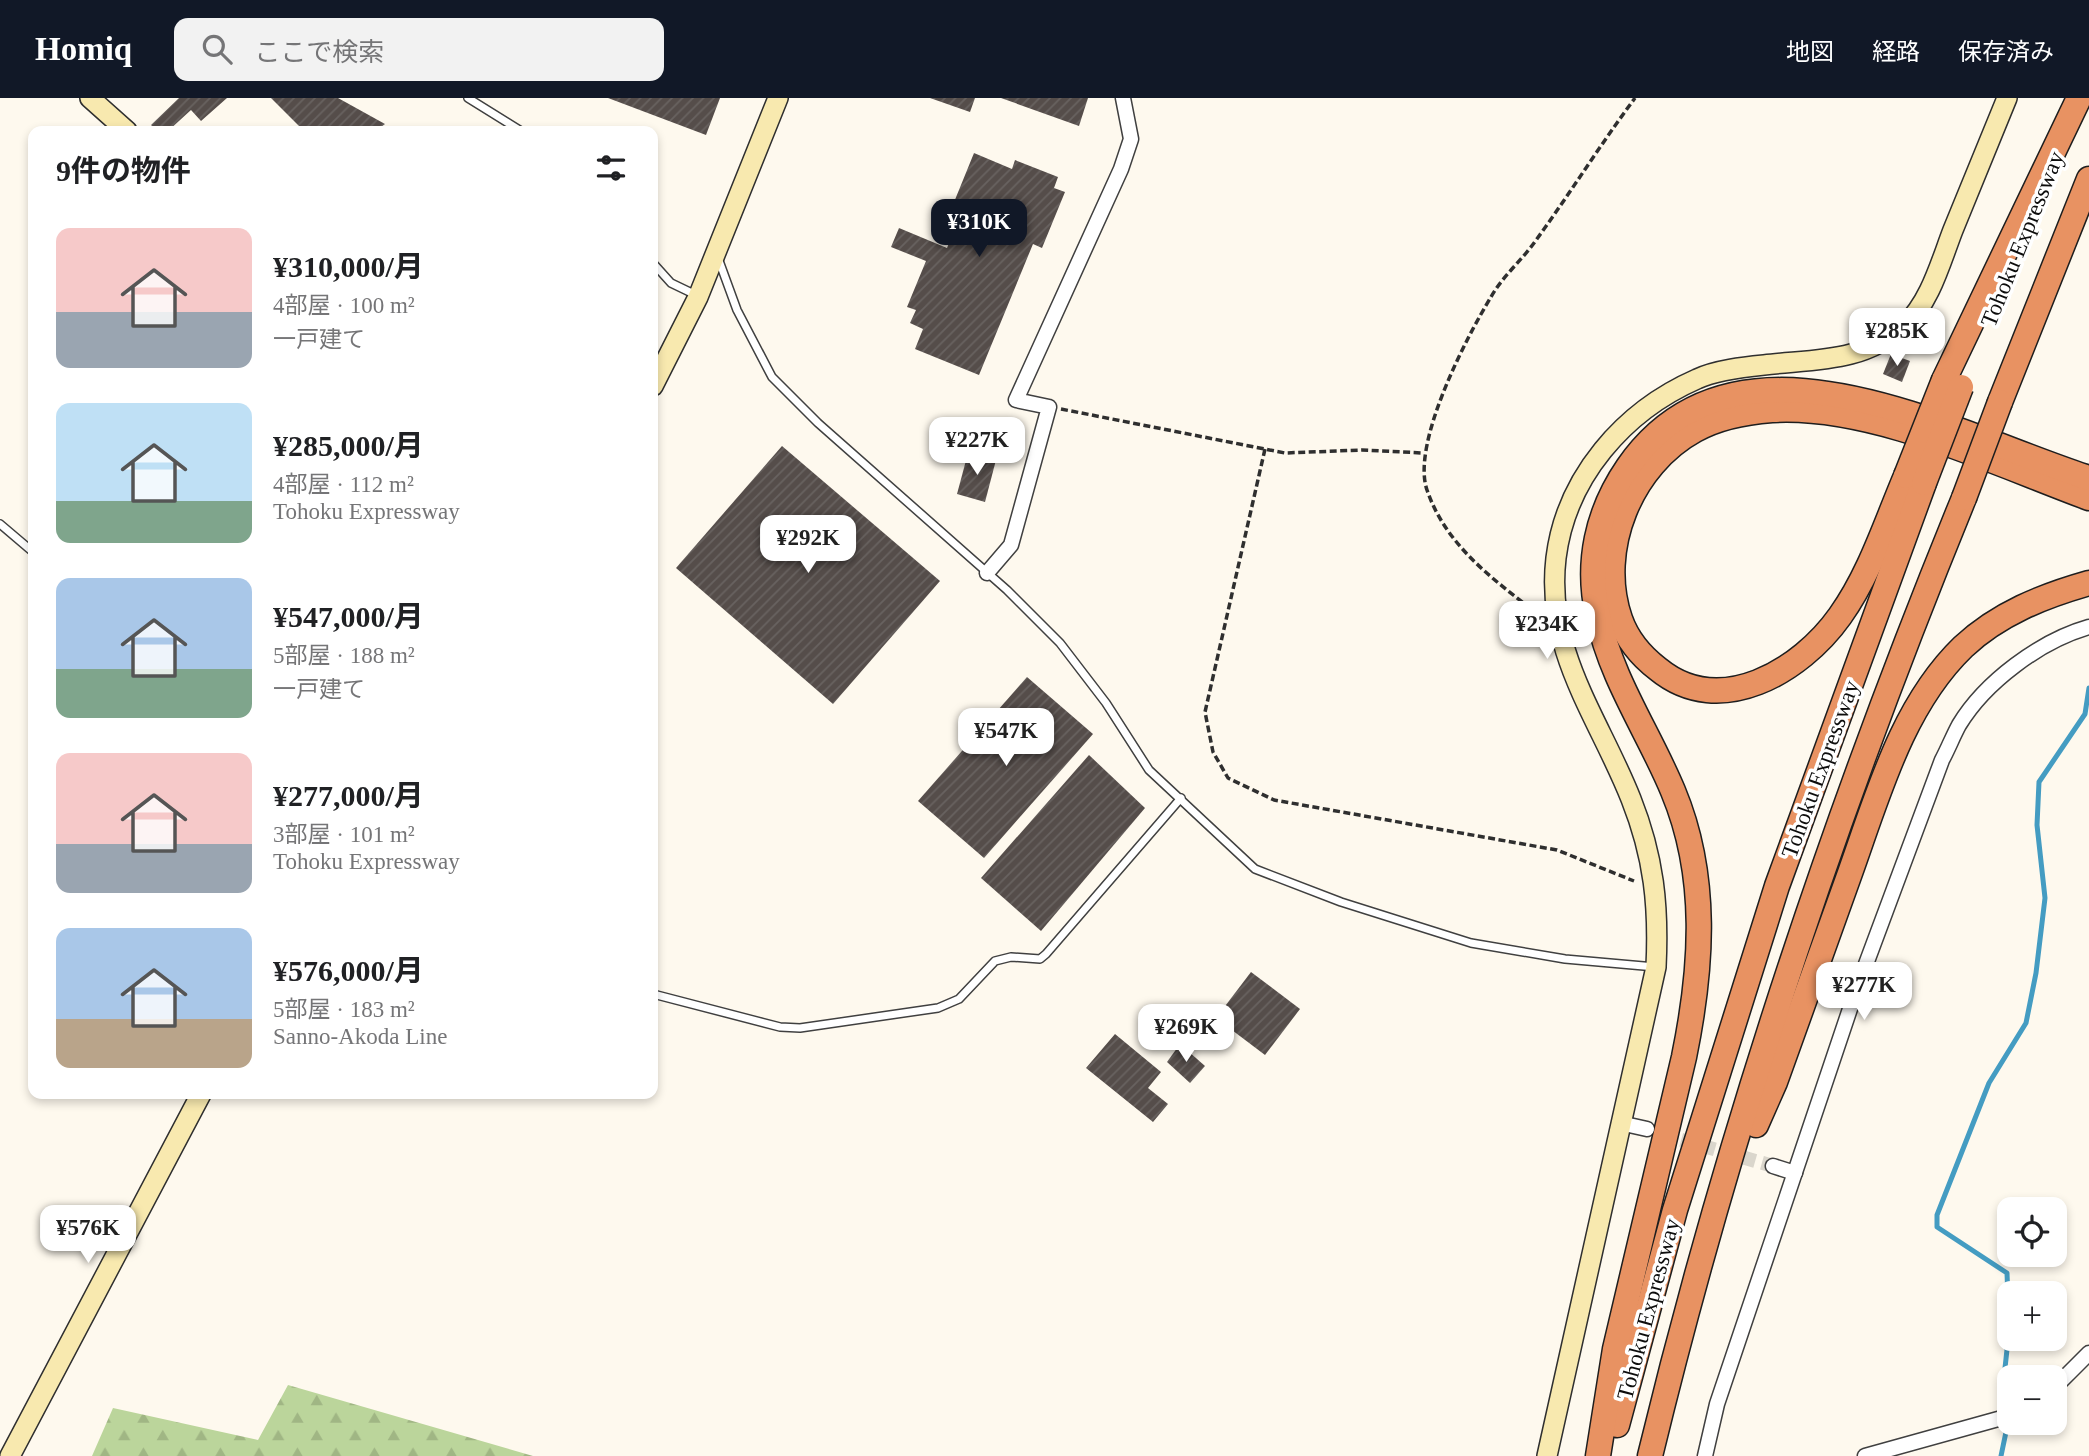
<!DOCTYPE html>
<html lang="ja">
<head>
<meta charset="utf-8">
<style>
	body { margin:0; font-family:"Times New Roman","Noto Sans JP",serif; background:#f2f2f2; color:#202124; height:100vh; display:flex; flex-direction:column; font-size:26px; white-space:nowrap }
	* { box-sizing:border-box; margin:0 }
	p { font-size:23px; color:#757577 }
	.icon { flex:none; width:38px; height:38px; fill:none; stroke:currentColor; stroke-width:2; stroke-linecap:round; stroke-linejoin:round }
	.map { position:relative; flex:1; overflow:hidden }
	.details { position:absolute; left:28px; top:28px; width:630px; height:973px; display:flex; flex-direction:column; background:#fff; border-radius:14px; box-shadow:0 4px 10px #0003 }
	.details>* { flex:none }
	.tools { position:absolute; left:1997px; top:1099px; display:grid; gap:14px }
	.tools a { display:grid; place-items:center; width:70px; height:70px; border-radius:14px; background:#fff; box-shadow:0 4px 10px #0003; font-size:35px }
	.price { position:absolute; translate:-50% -60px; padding:0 16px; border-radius:14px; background:#fff; color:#222; font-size:23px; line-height:46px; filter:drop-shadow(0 2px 4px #0008) }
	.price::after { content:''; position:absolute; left:50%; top:42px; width:21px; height:16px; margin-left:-10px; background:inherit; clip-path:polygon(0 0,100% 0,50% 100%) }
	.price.active { background:#111827; color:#fff }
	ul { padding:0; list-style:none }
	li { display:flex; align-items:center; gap:21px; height:175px; padding:0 28px }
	li span { display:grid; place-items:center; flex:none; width:196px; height:140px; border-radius:14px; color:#555 }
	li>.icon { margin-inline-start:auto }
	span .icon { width:84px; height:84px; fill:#fffc; stroke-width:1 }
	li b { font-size:30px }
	h2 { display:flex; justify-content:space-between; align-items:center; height:84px; padding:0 28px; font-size:30px }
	header { display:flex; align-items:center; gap:42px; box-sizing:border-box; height:98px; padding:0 35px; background:#111827; color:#fff }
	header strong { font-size:33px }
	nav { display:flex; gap:38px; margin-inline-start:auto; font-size:24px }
	.search { width:490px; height:63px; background:#f2f2f2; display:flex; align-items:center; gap:18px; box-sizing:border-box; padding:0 24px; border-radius:14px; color:#757577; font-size:26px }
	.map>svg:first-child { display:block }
	.forest { fill:url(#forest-firs) }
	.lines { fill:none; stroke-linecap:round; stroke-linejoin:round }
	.stream { stroke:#449cc2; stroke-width:5 }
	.building { fill:url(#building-hatch) }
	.street-tunnel { stroke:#dad6cc; stroke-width:14; stroke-dasharray:14 7; stroke-linecap:butt }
	.lane-casing { stroke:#404040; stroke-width:10 }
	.street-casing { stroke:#404040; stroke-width:17 }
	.secondary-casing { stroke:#2f2f2f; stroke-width:22 }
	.highway-casing { stroke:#1e1e1e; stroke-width:27 }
	.path { stroke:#2f2f2f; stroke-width:3.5; stroke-dasharray:7 3.5; stroke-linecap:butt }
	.lane { stroke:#fff; stroke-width:7 }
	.street { stroke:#fff; stroke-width:14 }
	.secondary { stroke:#f8e9af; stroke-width:19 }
	.highway { stroke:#e89262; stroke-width:24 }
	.highway-bridge-casing { stroke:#1e1e1e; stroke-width:27; stroke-linecap:butt }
	.highway-bridge { stroke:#e89262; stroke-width:24 }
	.labels { text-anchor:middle; stroke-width:7; stroke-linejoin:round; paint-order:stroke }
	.street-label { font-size:23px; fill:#0d0d0d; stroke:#fff }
</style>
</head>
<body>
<header>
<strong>Homiq</strong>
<div class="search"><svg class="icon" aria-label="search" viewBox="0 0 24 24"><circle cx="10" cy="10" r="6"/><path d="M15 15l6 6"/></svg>ここで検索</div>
<nav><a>地図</a><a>経路</a><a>保存済み</a></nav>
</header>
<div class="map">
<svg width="2089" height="1358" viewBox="0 0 2089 1358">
	<defs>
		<pattern id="forest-firs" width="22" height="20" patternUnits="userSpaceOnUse" patternTransform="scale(1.75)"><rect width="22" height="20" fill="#bbd59b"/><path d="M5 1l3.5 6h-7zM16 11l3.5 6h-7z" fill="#a0b684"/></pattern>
		<pattern id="building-hatch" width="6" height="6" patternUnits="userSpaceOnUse" patternTransform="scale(1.75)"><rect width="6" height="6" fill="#554d4a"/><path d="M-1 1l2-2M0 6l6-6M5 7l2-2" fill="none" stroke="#686260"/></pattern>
	</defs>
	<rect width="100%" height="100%" fill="#fef9ee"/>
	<!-- forest -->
	<path class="forest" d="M 288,1287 L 533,1358 L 92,1358 L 113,1310 L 258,1342 Z"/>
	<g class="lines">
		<!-- stream -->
		<g class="stream">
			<path d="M 2009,1228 L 2007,1175 L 1937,1129 L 1937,1117 L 1989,985 L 2026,925 L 2036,875 L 2045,800 L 2037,727 L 2039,684 L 2085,616 L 2089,590"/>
			<path d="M 2001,1307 L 2009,1233"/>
			<path d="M 2001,1358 L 2006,1334"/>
		</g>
	</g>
	<!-- building -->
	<g class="building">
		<path d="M 179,0 L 227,0 L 201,23 L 191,12 L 168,33 L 157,33 L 151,27 Z"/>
		<path d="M 271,0 L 338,0 L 385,26 L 381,29 L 389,33 L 304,33 Z"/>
		<path d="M 608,0 L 720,0 L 706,37 Z"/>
		<path d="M 930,0 L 975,0 L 970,14 Z"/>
		<path d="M 1001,0 L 1088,0 L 1079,28 Z"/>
		<path d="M 974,55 L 1012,71 L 1015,62 L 1058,79 L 1054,90 L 1065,94 L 1042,150 L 1033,146 L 979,277 L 915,251 L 923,231 L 910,225 L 916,212 L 907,209 L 926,163 L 891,149 L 899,130 L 947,150 L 960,118 L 950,114 Z"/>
		<path d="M 1891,256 L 1910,263 L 1902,284 L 1883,276 Z"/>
		<path d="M 782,348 L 940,483 L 833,606 L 676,470 Z"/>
		<path d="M 968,355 L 996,362 L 985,404 L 957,396 Z"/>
		<path d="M 1027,579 L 1093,636 L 984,760 L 918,703 Z"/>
		<path d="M 1089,657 L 1145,710 L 1041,833 L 981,780 Z"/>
		<path d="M 1251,874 L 1300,911 L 1265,957 L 1216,920 Z"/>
		<path d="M 1115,936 L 1161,974 L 1148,990 L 1168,1006 L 1153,1024 L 1086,970 Z"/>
		<path d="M 1180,946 L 1205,968 L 1190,985 L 1167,964 Z"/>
	</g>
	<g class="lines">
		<!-- street-tunnel -->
		<path class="street-tunnel" d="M 1661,1036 L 1773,1068"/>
		<defs>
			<g id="lane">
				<path d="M 468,0 L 521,33"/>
				<path d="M 718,160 L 737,212 L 772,279 L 818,325 L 1007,492 L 1060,545 L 1106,605 L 1149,672 L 1255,771 L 1341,804 L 1471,845 L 1565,861 L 1655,869"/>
				<path d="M 653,165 L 671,185 L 696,197"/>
				<path d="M 0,426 L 33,454"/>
				<path d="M 653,896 L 780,929 L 800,930 L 938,910 L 959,901 L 995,863 L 1011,859 L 1040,861 L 1046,856 L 1181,700"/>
			</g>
			<g id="street">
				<path d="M 987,475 L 1011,447 L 1049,309 L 1016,302 L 1121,71 L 1131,41 L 1123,0"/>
				<path d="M 1620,1025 L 1647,1031"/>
				<path d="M 1773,1068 L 1795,1075"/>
				<path d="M 2054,1290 L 2089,1255"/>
				<path d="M 1705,1358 L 1717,1306 L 1856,893 L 1942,662 C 1948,651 1953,638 1959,627 C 1985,584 2040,543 2089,529"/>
				<path d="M 1865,1358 L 2009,1318"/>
			</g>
			<g id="secondary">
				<path d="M 90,0 L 127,33"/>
				<path d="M 653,288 L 698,199 L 778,0"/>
				<path d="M 10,1358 L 201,996"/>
				<path d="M 1547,1358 L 1656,869 C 1659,808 1654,759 1631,701 C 1599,620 1545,553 1556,460 C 1566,379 1624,313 1697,281 C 1716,272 1744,269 1764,267 C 1815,261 1862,265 1904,228 C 1930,205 1941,163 1953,132 C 1971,88 1989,44 2007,0"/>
			</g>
			<g id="highway">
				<path d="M 1944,282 L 2079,0"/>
				<path d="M 2000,304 L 2089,81"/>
				<path d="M 1906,378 C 1886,425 1870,476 1840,518 C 1801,573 1720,622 1658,571 C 1641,558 1627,541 1620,521 C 1596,451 1631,367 1695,332 C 1718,319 1745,314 1772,312 C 1873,306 1994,365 2089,400"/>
				<path d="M 1756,1027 L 1775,984 C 1800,914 1825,845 1850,775 C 1878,697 1902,608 1963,549 C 1998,516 2043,498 2089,485"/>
				<path d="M 1617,1327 L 1675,1112 L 1777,788 L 1924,385"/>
				<path d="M 1598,1358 L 1615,1251 L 1684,959 C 1702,871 1709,779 1673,693 C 1649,635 1611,581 1598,518 C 1586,465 1597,414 1628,369 C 1737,212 1954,337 2089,380"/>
				<path d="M 1650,1358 C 1729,1032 1837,710 1964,400"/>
			</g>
		</defs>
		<!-- lane casing -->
		<use href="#lane" class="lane-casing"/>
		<!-- street casing -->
		<use href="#street" class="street-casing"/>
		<!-- secondary casing -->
		<use href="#secondary" class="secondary-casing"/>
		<!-- highway casing -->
		<use href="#highway" class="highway-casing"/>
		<!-- path -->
		<g class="path">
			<path d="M 1061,311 L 1285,355 L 1362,352 L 1423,355"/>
			<path d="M 1265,351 L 1205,614 L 1213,654 L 1228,680 L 1274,702 L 1557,752 L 1634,783"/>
			<path d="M 1539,517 C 1494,482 1446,448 1427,392 C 1411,346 1466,240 1491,199 C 1502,179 1521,163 1534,145 C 1569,97 1600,47 1635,0"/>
		</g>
		<!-- lane -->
		<use href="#lane" class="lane"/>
		<!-- street -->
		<use href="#street" class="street"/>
		<!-- secondary -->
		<use href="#secondary" class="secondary"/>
		<!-- highway -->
		<use href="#highway" class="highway"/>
		<defs>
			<g id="highway-bridge">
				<path d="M 1906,378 L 1944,282"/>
				<path d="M 1924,385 L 1961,289"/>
				<path d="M 1964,400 L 2000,304"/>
			</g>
		</defs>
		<!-- highway-bridge casing -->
		<use href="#highway-bridge" class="highway-bridge-casing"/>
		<!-- highway-bridge -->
		<use href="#highway-bridge" class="highway-bridge"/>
	</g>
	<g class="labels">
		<!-- street labels -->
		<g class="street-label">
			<text transform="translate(2022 141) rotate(-68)" y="8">Tohoku Expressway</text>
			<text transform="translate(1820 671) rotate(-70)" y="8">Tohoku Expressway</text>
			<text transform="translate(1648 1211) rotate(-75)" y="8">Tohoku Expressway</text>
		</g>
	</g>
</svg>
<div class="tools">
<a><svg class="icon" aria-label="locate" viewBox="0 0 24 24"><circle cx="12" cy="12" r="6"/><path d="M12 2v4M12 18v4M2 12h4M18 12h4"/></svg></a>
<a>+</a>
<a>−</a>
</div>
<b class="price active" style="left:979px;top:161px">¥310K</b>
<b class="price" style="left:1897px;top:270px">¥285K</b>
<b class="price" style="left:977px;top:379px">¥227K</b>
<b class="price" style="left:808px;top:477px">¥292K</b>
<b class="price" style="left:1547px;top:563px">¥234K</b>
<b class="price" style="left:1006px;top:670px">¥547K</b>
<b class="price" style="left:1864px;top:924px">¥277K</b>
<b class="price" style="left:1186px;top:966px">¥269K</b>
<b class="price" style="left:88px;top:1167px">¥576K</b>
<section class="details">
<h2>9件の物件<svg class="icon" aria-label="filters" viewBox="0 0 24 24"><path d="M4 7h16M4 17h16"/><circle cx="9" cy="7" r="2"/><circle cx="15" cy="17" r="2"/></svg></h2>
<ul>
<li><span style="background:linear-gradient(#f6c9c9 60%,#9aa5b1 0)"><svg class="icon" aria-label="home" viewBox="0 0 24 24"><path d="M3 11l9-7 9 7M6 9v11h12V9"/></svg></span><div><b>¥310,000/月</b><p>4部屋 · 100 m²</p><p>一戸建て</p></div></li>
<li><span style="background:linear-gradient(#bfe0f5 70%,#7fa58c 0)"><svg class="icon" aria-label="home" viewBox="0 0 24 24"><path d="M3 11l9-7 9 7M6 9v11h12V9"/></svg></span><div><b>¥285,000/月</b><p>4部屋 · 112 m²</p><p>Tohoku Expressway</p></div></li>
<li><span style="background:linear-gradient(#a9c7e8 65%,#7fa58c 0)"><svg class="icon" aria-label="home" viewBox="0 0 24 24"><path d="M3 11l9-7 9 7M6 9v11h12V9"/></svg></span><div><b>¥547,000/月</b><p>5部屋 · 188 m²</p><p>一戸建て</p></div></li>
<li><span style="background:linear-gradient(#f6c9c9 65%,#9aa5b1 0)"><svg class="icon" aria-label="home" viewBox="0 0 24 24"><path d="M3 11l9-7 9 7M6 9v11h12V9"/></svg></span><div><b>¥277,000/月</b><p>3部屋 · 101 m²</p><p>Tohoku Expressway</p></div></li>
<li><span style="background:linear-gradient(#a9c7e8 65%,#b9a48a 0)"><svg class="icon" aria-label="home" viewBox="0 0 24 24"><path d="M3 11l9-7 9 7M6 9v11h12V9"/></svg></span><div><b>¥576,000/月</b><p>5部屋 · 183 m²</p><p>Sanno-Akoda Line</p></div></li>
</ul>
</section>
</div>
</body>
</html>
